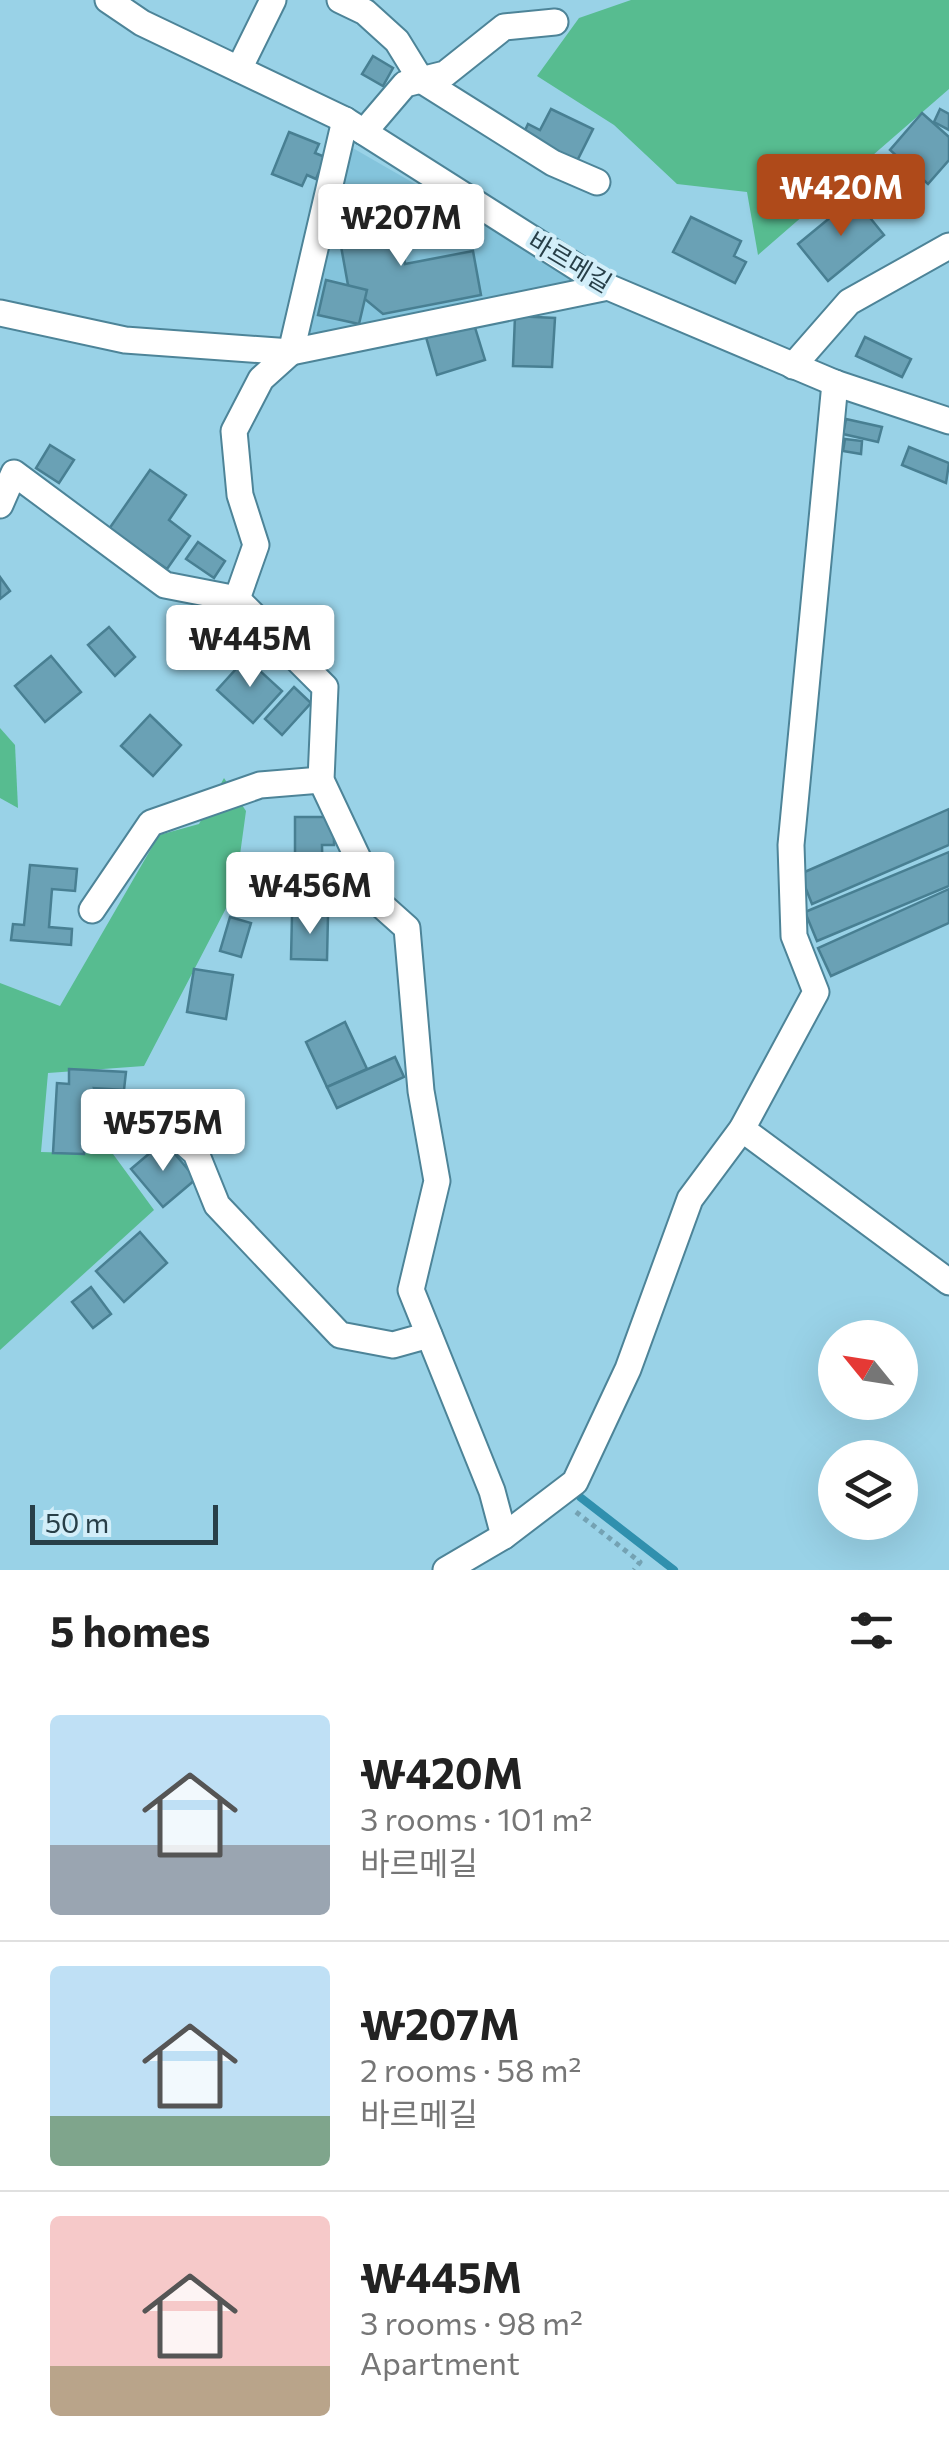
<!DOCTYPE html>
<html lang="en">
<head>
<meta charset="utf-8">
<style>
	body { margin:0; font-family:Commissioner,"Noto Sans KR",sans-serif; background:#f6f6f6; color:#222; height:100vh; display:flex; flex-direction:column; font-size:38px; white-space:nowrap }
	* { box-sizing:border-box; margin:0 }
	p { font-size:32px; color:#767676 }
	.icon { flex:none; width:55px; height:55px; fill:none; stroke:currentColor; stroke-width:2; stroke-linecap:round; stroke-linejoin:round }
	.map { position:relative; height:1570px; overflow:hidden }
	.side { display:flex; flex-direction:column; background:#fff; flex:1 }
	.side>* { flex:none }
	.needle { width:65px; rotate:300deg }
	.buttons { position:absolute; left:818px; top:1320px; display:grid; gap:20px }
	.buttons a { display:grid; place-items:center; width:100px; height:100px; border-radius:50%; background:#fff; box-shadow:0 10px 40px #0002; font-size:50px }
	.scale { position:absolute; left:30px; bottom:25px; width:188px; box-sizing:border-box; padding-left:10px; border:5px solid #283f48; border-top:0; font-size:28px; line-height:35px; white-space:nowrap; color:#283f48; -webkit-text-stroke:8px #d2eef9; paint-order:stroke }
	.price { position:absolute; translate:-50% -85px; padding:0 22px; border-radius:10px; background:#fff; color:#222; font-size:32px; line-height:65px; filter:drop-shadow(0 2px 5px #0008) }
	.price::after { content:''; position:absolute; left:50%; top:60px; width:30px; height:22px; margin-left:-15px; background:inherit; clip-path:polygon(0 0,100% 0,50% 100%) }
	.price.current { background:#af4a1a; color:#fff }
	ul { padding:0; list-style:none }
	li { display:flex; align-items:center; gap:30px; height:250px; padding:0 50px }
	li+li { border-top:2px solid #e0e0e0 }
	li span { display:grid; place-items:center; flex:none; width:280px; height:200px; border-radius:10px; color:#555 }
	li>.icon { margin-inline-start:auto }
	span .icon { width:120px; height:120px; fill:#fffc; stroke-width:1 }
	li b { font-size:42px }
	h2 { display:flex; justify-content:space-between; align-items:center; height:120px; padding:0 50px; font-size:42px }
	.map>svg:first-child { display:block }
	.built { fill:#84c4dc }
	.green { fill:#57bc90 }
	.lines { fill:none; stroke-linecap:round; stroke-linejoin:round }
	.stream { stroke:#3090ae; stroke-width:8 }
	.building { fill:#6aa1b5; stroke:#487f92; stroke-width:2.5 }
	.minor-casing { stroke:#4d8498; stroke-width:29 }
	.path { stroke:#74a2b3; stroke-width:5; stroke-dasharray:5 5; stroke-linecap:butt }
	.minor { stroke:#fff; stroke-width:25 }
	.labels { text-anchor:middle; stroke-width:8; stroke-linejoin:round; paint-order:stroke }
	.street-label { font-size:25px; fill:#283f48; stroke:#d2eef9 }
</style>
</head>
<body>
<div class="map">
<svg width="949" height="1570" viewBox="0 0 949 1570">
	<rect width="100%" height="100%" fill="#99d2e7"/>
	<!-- built -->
	<path class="built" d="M 351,147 L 578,278 L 574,286 L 304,338 Z"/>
	<!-- green -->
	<g class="green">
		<path d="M 631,0 L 949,0 L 949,89 L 758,255 L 747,192 L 677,184 L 614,125 L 537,76 L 579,18 Z"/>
		<path d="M 0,728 L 15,745 L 18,808 L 0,798 Z"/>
		<path d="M 224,778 L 246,811 L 235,891 L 144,1066 L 48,1073 L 41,1152 L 113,1154 L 154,1210 L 0,1350 L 0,983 L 60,1006 L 159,835 L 199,824 Z"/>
	</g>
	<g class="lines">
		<!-- stream -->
		<path class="stream" d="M 580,1497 L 674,1570"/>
	</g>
	<!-- building -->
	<g class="building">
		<path d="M 373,56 L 393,68 L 383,86 L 362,74 Z"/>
		<path d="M 551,109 L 593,129 L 575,165 L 521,139 L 528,124 L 540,130 Z"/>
		<path d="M 940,109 L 949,114 L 949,130 L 934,122 Z"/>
		<path d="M 922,113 L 949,137 L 949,160 L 928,184 L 890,150 Z"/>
		<path d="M 289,132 L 319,144 L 315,153 L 325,157 L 316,179 L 307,175 L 302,186 L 272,174 Z"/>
		<path d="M 854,198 L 884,235 L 828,281 L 798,244 Z"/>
		<path d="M 396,213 L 405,264 L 473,251 L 481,295 L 383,314 L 348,285 L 337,224 Z"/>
		<path d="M 691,217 L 741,241 L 734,256 L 746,262 L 735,283 L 673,252 Z"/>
		<path d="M 326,280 L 367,290 L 359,324 L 318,315 Z"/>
		<path d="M 515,316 L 555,318 L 552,367 L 513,366 Z"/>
		<path d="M 473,321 L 485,360 L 437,375 L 426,337 Z"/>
		<path d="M 865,337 L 911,359 L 902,377 L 856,356 Z"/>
		<path d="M 846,419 L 882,427 L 878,442 L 843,434 Z"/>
		<path d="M 845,439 L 862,441 L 861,454 L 843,451 Z"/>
		<path d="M 50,445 L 74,460 L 59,483 L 36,468 Z"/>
		<path d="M 909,447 L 949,463 L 946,483 L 902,465 Z"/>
		<path d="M 150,470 L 186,495 L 169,520 L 190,536 L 167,569 L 109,529 Z"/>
		<path d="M 198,542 L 225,561 L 214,578 L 186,559 Z"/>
		<path d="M 0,577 L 10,591 L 0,599 Z"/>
		<path d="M 109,627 L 135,657 L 115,676 L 88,645 Z"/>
		<path d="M 51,656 L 81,692 L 45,722 L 15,686 Z"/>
		<path d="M 246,658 L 282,691 L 253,723 L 217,690 Z"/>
		<path d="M 294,687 L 311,703 L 282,735 L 265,719 Z"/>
		<path d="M 150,715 L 181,745 L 153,776 L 121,746 Z"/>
		<path d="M 949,809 L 949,845 L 812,904 L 800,874 Z"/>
		<path d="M 295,817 L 334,817 L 334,845 L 322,845 L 323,893 L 295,893 Z"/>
		<path d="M 949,852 L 949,886 L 817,941 L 805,912 Z"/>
		<path d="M 30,865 L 77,869 L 75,891 L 52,889 L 49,927 L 72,929 L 71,945 L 11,940 L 13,924 L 24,925 Z"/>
		<path d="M 949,889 L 949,923 L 831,976 L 818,948 Z"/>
		<path d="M 292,915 L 328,915 L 327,960 L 291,959 Z"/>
		<path d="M 230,917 L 251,923 L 241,957 L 220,951 Z"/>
		<path d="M 194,969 L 233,975 L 226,1019 L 187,1012 Z"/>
		<path d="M 345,1022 L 367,1069 L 327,1087 L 306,1042 Z"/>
		<path d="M 395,1057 L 404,1077 L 337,1108 L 327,1087 Z"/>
		<path d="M 69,1069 L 126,1072 L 124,1090 L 94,1088 L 97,1097 L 87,1099 L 84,1154 L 53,1153 L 57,1083 L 69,1084 Z"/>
		<path d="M 164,1141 L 196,1179 L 163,1207 L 131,1169 Z"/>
		<path d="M 140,1232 L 167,1263 L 124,1302 L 96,1271 Z"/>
		<path d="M 91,1287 L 111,1314 L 93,1328 L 72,1302 Z"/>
	</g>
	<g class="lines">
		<defs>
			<g id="minor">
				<path d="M 108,0 L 142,23 L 345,120 L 608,287 L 835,383 L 949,421"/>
				<path d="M 340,0 L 365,12 L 397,41 L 421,80 L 553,163 L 597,182"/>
				<path d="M 239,69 L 273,0"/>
				<path d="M 364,132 L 405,84 L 445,74 L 504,27 L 555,22"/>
				<path d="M 0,313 L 125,340 L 291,352 L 608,287"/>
				<path d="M 793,366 L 849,302 L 949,246"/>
				<path d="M 0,505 L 14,473 L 165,585 L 237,599 L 325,687 L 321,780 L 379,903 L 407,928 L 421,1091 L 437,1181 L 411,1290 L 492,1491 L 504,1536 L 446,1570"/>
				<path d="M 237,599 L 256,545 L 240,495 L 234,431 L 261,379 L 291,352 L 345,120"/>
				<path d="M 92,910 L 151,823 L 260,785 L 321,780"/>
				<path d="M 153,1116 L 196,1153 L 217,1205 L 340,1335 L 393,1345 L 429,1335"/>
				<path d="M 742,1129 L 949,1282"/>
				<path d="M 504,1536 L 575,1482 L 628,1369 L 690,1199 L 742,1129 L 816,992 L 794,936 L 791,845 L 835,383"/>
			</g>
		</defs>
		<!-- minor casing -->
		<use href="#minor" class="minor-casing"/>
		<!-- path -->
		<path class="path" d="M 576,1512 L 640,1562 L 634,1570"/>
		<!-- minor -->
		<use href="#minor" class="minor"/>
	</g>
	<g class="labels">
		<!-- street labels -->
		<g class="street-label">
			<text transform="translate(570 262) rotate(31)" y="9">바르메길</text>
		</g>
	</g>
</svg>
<div class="buttons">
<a><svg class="needle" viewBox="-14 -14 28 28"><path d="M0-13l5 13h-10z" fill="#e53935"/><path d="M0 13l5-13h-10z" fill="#767676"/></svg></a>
<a><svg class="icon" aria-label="layers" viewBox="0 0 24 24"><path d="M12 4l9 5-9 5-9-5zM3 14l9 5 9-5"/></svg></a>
</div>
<div class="scale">50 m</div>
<b class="price current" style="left:841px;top:239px">₩420M</b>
<b class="price" style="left:401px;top:269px">₩207M</b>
<b class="price" style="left:250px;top:690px">₩445M</b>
<b class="price" style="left:310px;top:937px">₩456M</b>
<b class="price" style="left:163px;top:1174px">₩575M</b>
</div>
<section class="side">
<h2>5 homes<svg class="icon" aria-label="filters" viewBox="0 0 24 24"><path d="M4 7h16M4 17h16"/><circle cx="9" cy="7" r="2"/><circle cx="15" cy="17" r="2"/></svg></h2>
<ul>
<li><span style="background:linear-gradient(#bfe0f5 65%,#9aa5b1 0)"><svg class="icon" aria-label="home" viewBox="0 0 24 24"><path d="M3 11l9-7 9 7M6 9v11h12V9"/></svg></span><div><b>₩420M</b><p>3 rooms · 101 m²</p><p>바르메길</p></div></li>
<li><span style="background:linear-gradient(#bfe0f5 75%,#7fa58c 0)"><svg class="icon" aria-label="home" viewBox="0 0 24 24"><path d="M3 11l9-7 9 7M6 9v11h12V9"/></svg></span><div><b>₩207M</b><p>2 rooms · 58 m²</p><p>바르메길</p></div></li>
<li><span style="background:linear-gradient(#f6c9c9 75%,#b9a48a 0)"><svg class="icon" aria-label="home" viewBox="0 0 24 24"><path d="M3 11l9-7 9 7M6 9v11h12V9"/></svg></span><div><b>₩445M</b><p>3 rooms · 98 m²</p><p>Apartment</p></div></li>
</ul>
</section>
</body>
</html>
